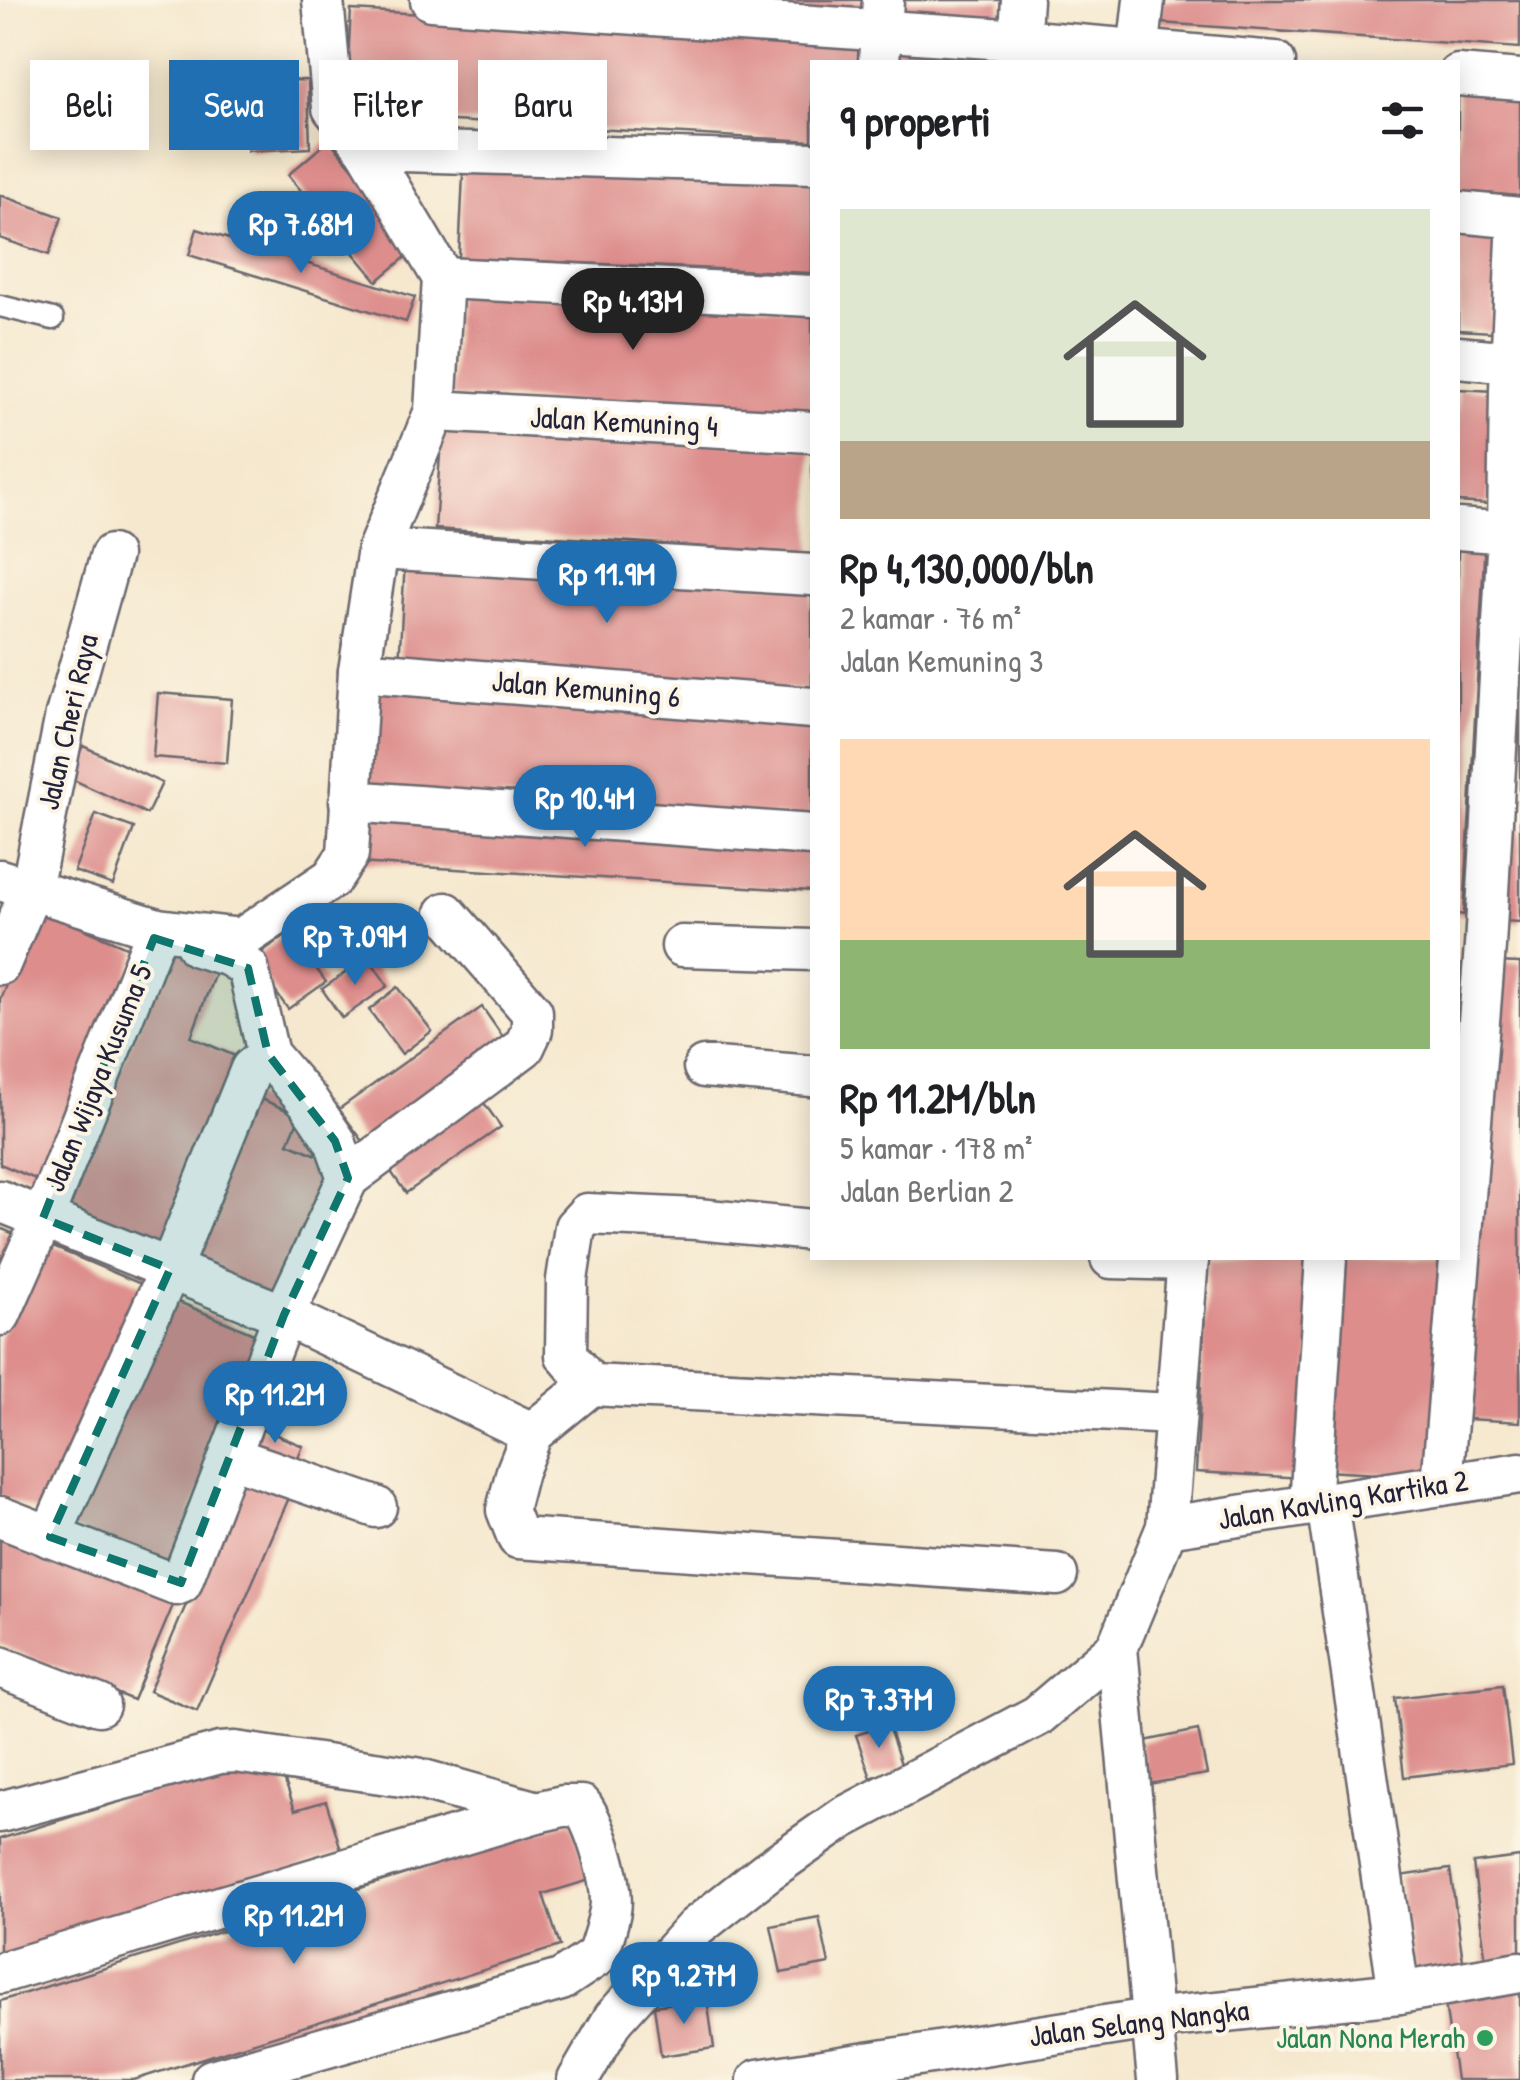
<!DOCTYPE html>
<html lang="id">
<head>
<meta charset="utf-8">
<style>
	body { margin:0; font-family:"Patrick Hand",sans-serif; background:#f2f2f2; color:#202124; height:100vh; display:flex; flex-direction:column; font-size:38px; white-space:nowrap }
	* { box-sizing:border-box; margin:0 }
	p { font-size:32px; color:#757577 }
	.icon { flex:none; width:55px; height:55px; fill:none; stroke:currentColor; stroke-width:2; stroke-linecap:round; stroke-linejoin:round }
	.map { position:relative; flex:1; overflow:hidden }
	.drawer { position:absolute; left:810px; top:60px; width:650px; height:1200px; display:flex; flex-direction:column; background:#fff; border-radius:0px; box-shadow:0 5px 25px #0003 }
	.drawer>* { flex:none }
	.guide { position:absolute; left:30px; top:60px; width:630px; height:90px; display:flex; gap:20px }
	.price { position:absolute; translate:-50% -85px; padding:0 22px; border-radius:35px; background:#1f6fb2; color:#fff; font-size:32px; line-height:65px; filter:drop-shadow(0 2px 5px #0008) }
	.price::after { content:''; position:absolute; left:50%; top:60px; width:30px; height:22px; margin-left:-15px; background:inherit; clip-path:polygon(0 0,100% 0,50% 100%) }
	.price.selected { background:#222; color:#fff }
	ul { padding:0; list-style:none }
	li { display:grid; align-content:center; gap:20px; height:530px; padding:0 30px }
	li span { display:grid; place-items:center; height:310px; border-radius:0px; color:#555 }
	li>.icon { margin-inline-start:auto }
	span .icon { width:180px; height:180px; fill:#fffc; stroke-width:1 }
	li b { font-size:42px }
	h2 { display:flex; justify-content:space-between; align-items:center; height:120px; padding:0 30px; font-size:42px }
	.pill { padding:0 35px; border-radius:0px; background:#fff; box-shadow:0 5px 25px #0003; font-size:35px; line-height:90px }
	.pill.selected { background:#1f6fb2; color:#fff }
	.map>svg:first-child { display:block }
	.building { fill:#dd8d8c }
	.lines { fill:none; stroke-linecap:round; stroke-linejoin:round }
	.service-casing { stroke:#6c676e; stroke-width:25 }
	.minor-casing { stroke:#6c676e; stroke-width:45 }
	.service { stroke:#fff; stroke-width:20 }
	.minor { stroke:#fff; stroke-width:40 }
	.marked { fill:#0f766e; fill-opacity:0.2; stroke:#0f766e; stroke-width:8; stroke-dasharray:20 12; stroke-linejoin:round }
	.leisure-dot { fill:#2e9e5b; stroke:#fcf5e5; stroke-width:4 }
	.labels { text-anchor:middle; stroke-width:8; stroke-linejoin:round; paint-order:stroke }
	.street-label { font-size:30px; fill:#22223b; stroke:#fcf5e5 }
	.leisure-label { font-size:30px; fill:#27864d; stroke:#fcf5e5; text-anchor:end }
</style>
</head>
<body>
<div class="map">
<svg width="1520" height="2080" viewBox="0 0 1520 2080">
	<rect width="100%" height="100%" fill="#fcf5e5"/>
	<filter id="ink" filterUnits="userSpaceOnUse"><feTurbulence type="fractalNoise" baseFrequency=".01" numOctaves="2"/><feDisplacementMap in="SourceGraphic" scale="20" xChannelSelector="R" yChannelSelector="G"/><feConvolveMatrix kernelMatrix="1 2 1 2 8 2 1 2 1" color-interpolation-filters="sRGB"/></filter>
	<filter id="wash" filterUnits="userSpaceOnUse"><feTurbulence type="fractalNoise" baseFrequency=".0048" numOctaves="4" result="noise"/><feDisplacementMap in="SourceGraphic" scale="40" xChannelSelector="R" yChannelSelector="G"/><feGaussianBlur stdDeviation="2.25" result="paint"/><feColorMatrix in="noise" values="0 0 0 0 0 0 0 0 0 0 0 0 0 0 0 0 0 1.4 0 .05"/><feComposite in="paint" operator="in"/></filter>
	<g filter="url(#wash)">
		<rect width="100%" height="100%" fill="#f5e8ce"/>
		<g id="blocks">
			<!-- building -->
			<g class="building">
				<path d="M 761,0 L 868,0 L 867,18 L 760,10 Z"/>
				<path d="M 893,0 L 1001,0 L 999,30 L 891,23 Z"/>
				<path d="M 1162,0 L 1520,0 L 1520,48 L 1160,23 Z"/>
				<path d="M 351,10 L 870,39 L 869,62 L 812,62 L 812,141 L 345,115 Z"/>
				<path d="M 896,39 L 1003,46 L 1002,62 L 895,62 Z"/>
				<path d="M 308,80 L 310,148 L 248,151 L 245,81 Z"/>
				<path d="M 1458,85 L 1520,89 L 1520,196 L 1458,191 Z"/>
				<path d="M 329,140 L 419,246 L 377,281 L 288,175 Z"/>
				<path d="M 464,153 L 812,168 L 812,273 L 459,258 Z"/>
				<path d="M 0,195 L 62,217 L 49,255 L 0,238 Z"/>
				<path d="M 1458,223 L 1501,226 L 1492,332 L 1458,330 Z"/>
				<path d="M 197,229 L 415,297 L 406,322 L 189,255 Z"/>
				<path d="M 456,293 L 812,308 L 812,413 L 452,397 Z"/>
				<path d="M 1458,389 L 1494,391 L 1488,504 L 1458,502 Z"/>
				<path d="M 442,424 L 812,449 L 812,554 L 435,529 Z"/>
				<path d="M 1458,539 L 1485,540 L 1464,915 L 1458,914 Z"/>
				<path d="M 405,561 L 812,586 L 812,691 L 399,665 Z"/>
				<path d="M 1520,657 L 1520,922 L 1502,921 Z"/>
				<path d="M 375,686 L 812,713 L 812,818 L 369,790 Z"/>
				<path d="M 158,693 L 232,699 L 227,763 L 153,757 Z"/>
				<path d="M 83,746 L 162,783 L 147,814 L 67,777 Z"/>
				<path d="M 361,808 L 812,837 L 812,891 L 358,863 Z"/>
				<path d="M 96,814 L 134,828 L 113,885 L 74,871 Z"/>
				<path d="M 38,909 L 138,952 L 40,1181 L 0,1164 L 0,999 Z"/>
				<path d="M 290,932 L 326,982 L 288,1009 L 252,959 Z"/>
				<path d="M 172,947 L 218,965 L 191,1037 L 242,1059 L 157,1258 L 56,1215 Z"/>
				<path d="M 368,957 L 388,986 L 342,1018 L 322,989 Z"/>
				<path d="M 1493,962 L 1520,963 L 1520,1422 L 1468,1419 Z"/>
				<path d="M 398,987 L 432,1031 L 402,1054 L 369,1010 Z"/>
				<path d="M 482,1007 L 510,1047 L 368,1148 L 339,1109 Z"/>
				<path d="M 477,1093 L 501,1127 L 406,1193 L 382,1159 Z"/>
				<path d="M 250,1094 L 300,1116 L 288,1143 L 339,1164 L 279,1303 L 178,1261 Z"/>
				<path d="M 0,1228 L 21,1237 L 0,1286 Z"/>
				<path d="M 41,1242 L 141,1284 L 43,1514 L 0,1496 L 0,1337 Z"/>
				<path d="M 1208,1258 L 1316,1258 L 1304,1478 L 1196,1472 Z"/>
				<path d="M 1337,1258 L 1445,1258 L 1432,1477 L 1325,1471 Z"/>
				<path d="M 165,1296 L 265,1339 L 167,1569 L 67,1527 Z"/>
				<path d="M 255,1426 L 303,1446 L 294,1467 L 246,1446 Z"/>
				<path d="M 243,1472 L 291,1493 L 197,1711 L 149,1691 Z"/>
				<path d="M 0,1529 L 174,1603 L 133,1700 L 0,1645 Z"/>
				<path d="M 1503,1685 L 1512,1764 L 1404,1777 L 1395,1698 Z"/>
				<path d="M 888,1725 L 902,1767 L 871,1778 L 856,1735 Z"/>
				<path d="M 1198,1730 L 1207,1774 L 1148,1784 L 1140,1742 Z"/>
				<path d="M 252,1760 L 281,1770 L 295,1810 L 326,1801 L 342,1853 L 0,1961 L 0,1839 Z"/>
				<path d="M 571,1822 L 590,1880 L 543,1894 L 560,1946 L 134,2080 L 0,2080 L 0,2001 Z"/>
				<path d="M 1520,1857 L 1520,1958 L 1486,1962 L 1473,1863 Z"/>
				<path d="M 1450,1869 L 1464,1968 L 1414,1975 L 1399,1876 Z"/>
				<path d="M 819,1917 L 829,1964 L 781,1973 L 771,1926 Z"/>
				<path d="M 1520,1986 L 1520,2080 L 1456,2080 L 1444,1996 Z"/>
				<path d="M 707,1998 L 714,2048 L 661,2056 L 654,2006 Z"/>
			</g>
		</g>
	</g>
	<g filter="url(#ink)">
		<use href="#blocks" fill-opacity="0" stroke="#6c676e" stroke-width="2.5"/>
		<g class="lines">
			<defs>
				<path id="service" d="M 0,306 L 53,319"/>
				<g id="minor">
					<path d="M 431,0 L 1020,40 L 1275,62"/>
					<path d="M 879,62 L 883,0"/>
					<path d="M 1018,62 L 1022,0"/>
					<path d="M 1137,62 L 1144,0"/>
					<path d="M 1458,75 L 1520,80"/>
					<path d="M 367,150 L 812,163"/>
					<path d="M 1458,212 L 1520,218"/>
					<path d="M 443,278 L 812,296"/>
					<path d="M 1458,357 L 1511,362"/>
					<path d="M 435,411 L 812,432"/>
					<path d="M 1458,529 L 1520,534"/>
					<path d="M 378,549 L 812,575"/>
					<path d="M 359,671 L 812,708"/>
					<path d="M 350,801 L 812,835"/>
					<path d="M 0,880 L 158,929 L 241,939 L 332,878 L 348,854 L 359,671 L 378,549 L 435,411 L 443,278 L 367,150 L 333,108 L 323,0"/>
					<path d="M 31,890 L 66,715 L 111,555"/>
					<path d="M 682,946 L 812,950"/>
					<path d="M 0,964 L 26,902"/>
					<path d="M 704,1067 L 812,1076"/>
					<path d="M 348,1178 L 524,1047 L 532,1030 L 532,1012 L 446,913"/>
					<path d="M 0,1201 L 284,1315 L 532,1433"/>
					<path d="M 812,1230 L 697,1219 L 587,1214 L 575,1227 L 567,1280 L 566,1355 L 591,1385 L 532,1433 L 517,1471 L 507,1510 L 518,1538 L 1057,1575"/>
					<path d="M 1111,1258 L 1188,1260"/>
					<path d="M 0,1315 L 43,1218 L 154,938"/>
					<path d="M 591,1385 L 1174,1414"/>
					<path d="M 231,1457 L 376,1507"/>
					<path d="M 1442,1485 L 1485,946 L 1508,533 L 1510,389 L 1518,218"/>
					<path d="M 1327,1503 L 1399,1993"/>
					<path d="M 1310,1505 L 1326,1258"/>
					<path d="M 0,1517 L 176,1585 L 181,1583 L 284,1315 L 348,1178 L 335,1141 L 308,1101 L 268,1054 L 248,968 L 230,956 L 197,946"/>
					<path d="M 1167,1527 L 1520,1473"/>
					<path d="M 50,1537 L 170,1269 L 251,1069 L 268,1054"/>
					<path d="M 0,1667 L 99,1705"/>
					<path d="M 0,1812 L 220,1753 L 235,1752 L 416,1778 L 537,1812"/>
					<path d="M 0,1973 L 537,1812 L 563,1806 L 582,1806 C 596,1827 615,1886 610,1911 C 607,1926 602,1942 597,1956 L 561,1980 L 212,2080"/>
					<path d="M 578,2080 L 614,2018 L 695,1928 L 766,1872 L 843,1818 L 1037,1716 L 1117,1648"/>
					<path d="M 758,2080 L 1150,2019 L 1399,1993 L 1520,1972"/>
					<path d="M 1158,2080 L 1117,1648 L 1167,1527 L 1188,1258"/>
				</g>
			</defs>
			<!-- service casing -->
			<use href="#service" class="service-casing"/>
			<!-- minor casing -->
			<use href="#minor" class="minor-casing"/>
			<!-- service -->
			<use href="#service" class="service"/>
			<!-- minor -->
			<use href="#minor" class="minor"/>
		</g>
	</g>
	<!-- marked area -->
	<path class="marked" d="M 154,938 L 248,968 L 268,1054 L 335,1141 L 348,1178 L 284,1315 L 181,1583 L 50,1537 L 170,1269 L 43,1218 Z"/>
	<!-- markers -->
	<circle class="leisure-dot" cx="1485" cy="2038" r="10"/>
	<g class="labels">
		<!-- street labels -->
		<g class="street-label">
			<text transform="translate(624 422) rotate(3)" y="10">Jalan Kemuning 4</text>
			<text transform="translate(586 689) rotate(5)" y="10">Jalan Kemuning 6</text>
			<text transform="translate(68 722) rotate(-77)" y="10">Jalan Cheri Raya</text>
			<text transform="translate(98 1078) rotate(-68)" y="10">Jalan Wijaya Kusuma 5</text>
			<text transform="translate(1343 1500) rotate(-9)" y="10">Jalan Kavling Kartika 2</text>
			<text transform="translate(1139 2023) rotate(-7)" y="10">Jalan Selang Nangka</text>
		</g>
		<!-- leisure labels -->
		<g class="leisure-label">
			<text x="1465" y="2048">Jalan Nona Merah</text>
		</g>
	</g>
</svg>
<b class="price" style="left:301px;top:276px">Rp 7.68M</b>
<b class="price selected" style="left:633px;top:353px">Rp 4.13M</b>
<b class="price" style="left:607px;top:626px">Rp 11.9M</b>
<b class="price" style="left:585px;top:850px">Rp 10.4M</b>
<b class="price" style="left:355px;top:988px">Rp 7.09M</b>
<b class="price" style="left:275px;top:1446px">Rp 11.2M</b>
<b class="price" style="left:879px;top:1751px">Rp 7.37M</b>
<b class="price" style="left:294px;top:1967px">Rp 11.2M</b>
<b class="price" style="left:684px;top:2027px">Rp 9.27M</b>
<div class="guide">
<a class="pill">Beli</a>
<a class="pill selected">Sewa</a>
<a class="pill">Filter</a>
<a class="pill">Baru</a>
</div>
<section class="drawer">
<h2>9 properti<svg class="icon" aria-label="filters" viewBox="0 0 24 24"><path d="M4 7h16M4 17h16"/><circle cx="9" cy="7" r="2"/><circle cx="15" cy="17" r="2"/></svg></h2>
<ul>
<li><span style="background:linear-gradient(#dfe7d0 75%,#b9a48a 0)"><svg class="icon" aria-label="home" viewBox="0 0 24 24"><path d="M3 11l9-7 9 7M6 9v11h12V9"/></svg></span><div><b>Rp 4,130,000/bln</b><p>2 kamar · 76 m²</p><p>Jalan Kemuning 3</p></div></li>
<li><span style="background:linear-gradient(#ffd9b3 65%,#8fb573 0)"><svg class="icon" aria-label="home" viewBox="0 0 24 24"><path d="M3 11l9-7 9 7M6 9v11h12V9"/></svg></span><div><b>Rp 11.2M/bln</b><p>5 kamar · 178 m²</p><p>Jalan Berlian 2</p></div></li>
</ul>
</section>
</div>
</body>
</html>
